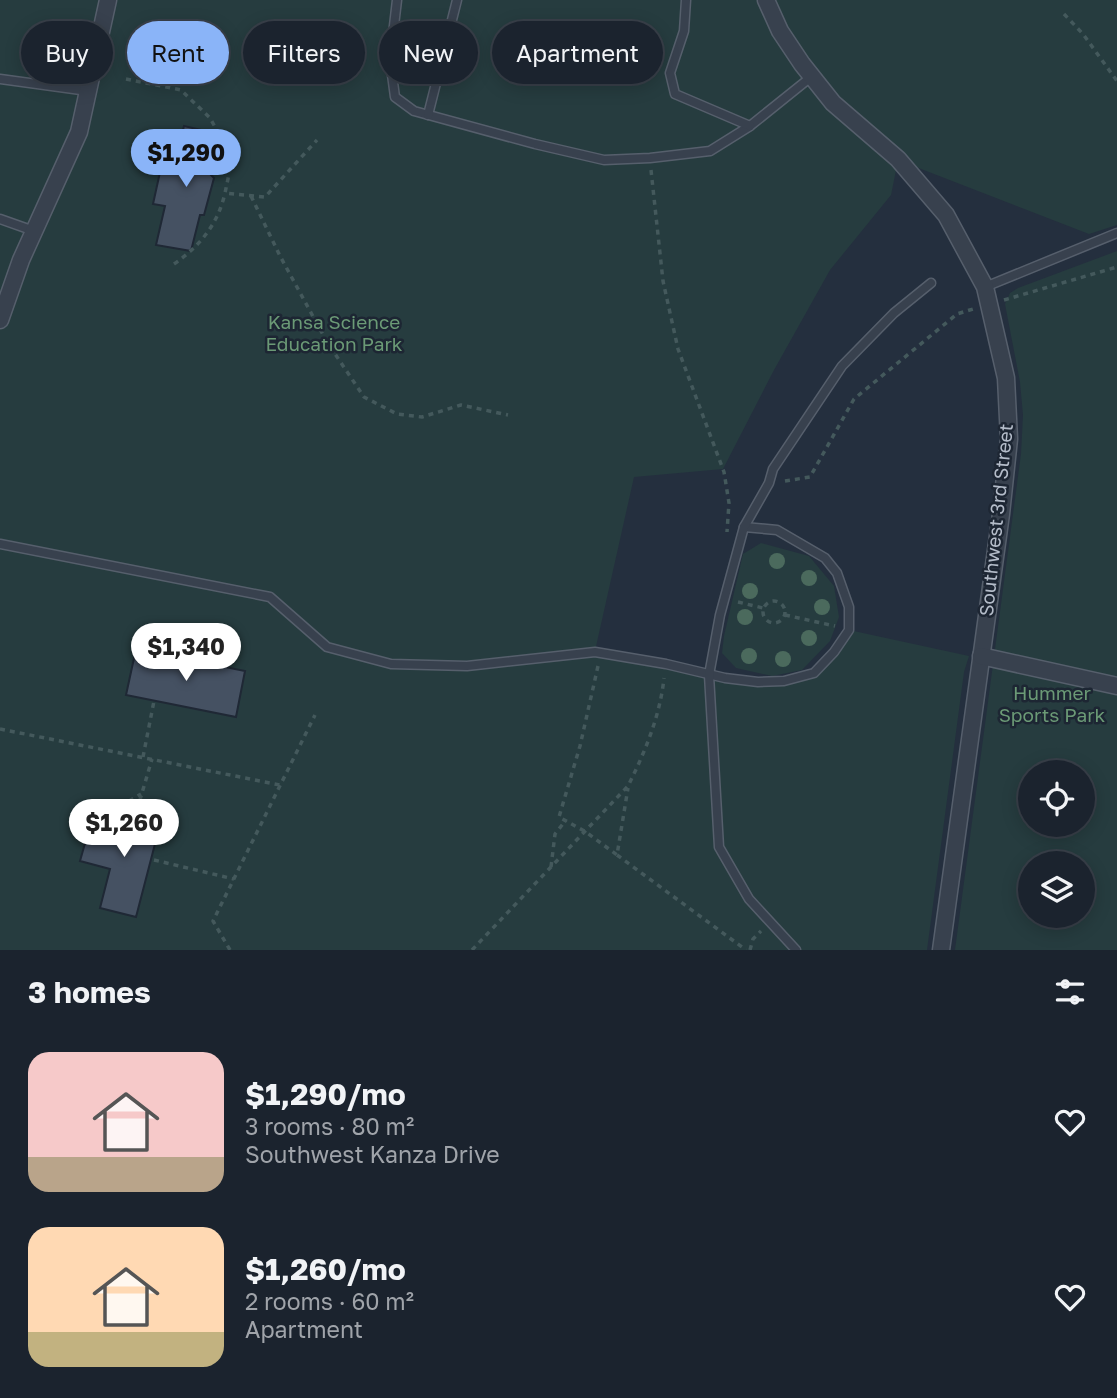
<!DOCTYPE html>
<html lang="en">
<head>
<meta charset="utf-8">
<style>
	body { margin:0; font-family:"Golos Text",sans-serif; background:#282f3a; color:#f1f3f6; height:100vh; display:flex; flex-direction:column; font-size:26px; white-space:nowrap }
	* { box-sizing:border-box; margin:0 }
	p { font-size:23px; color:#a0a4aa }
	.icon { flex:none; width:38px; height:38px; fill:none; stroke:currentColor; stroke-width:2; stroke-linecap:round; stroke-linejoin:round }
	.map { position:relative; height:950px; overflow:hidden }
	.sheet { display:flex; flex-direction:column; background:#1b232e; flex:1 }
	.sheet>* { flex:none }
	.guide { position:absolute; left:21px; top:21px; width:700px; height:63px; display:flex; gap:14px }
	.fabs { position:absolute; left:1018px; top:760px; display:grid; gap:14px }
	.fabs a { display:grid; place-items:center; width:77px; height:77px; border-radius:50%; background:#1b232e; box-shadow:0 4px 18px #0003,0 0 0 2px #39404a; font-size:35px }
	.price { position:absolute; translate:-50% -60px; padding:0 16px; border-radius:24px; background:#fff; color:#222; font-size:23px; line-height:46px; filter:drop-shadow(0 2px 4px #0008) }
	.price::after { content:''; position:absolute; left:50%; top:42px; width:21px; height:16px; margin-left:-10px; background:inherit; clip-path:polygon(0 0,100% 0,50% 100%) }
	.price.current { background:#8ab4f8; color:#111 }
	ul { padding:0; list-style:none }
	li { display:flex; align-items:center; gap:21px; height:175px; padding:0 28px }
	li span { display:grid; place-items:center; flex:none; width:196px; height:140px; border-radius:21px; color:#555 }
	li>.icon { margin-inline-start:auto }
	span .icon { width:84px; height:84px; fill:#fffc; stroke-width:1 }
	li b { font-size:30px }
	h2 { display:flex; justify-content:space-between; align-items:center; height:84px; padding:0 28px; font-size:30px }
	.tag { padding:0 24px; border-radius:32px; background:#1b232e; box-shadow:0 4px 18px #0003,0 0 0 2px #39404a; font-size:24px; line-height:63px }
	.tag.current { background:#8ab4f8; color:#111 }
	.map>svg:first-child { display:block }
	.green { fill:#263c3f; fill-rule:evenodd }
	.building { fill:#455162; stroke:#1f2835; stroke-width:2 }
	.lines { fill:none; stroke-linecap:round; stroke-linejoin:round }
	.service-casing { stroke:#565f6c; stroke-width:11 }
	.minor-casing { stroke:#565f6c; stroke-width:19 }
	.path { stroke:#44595c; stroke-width:3.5; stroke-dasharray:5 5; stroke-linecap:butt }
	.service { stroke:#38414e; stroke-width:8 }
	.minor { stroke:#38414e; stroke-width:16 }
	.tree { fill:#4b6a5d }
	.labels { text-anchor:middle; stroke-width:5; stroke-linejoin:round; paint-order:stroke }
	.park-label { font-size:19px; fill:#6b9a76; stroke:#1d2633 }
	.street-label { font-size:19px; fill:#b4bcc9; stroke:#1d2633 }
</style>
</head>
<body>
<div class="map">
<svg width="1117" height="950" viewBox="0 0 1117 950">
	<rect width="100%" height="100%" fill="#242f3e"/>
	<!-- green -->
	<g class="green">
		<path d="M 0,0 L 1117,0 L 1117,225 L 1089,234 L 898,160 L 891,195 L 830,270 L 774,370 L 723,469 L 634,477 L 595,651 L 758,682 L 814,673 L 849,630 L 969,656 L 964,672 L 927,950 L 0,950 Z"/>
		<path d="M 1117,251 L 1117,950 L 955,950 L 1021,454 L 1023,415 L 1020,382 L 1005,304 L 1010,293 L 1018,288 ZM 1031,772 L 1083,772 L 1083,824 L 1031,824 ZM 1031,863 L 1083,863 L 1083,915 L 1031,915 Z"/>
		<path d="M 761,543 L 809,556 L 834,586 L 839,617 L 830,641 L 802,670 L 772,676 L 736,668 L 722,653 L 724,636 L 743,554 Z"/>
	</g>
	<!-- building -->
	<g class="building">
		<path d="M 184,126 L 218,134 L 209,173 L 214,178 L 204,215 L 200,215 L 191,251 L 156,245 L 165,206 L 153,204 L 162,163 L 174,166 Z"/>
		<path d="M 136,649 L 245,671 L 236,717 L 126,695 Z"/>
		<path d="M 124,807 L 162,817 L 136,917 L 100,908 L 110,869 L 80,861 L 89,829 L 116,836 Z"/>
	</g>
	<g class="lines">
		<defs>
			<g id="service">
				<path d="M 397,0 L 390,60 L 395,97 L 414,111 L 535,144 L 604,160 L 650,158 L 710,151 L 750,126 L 811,77"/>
				<path d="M 686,0 L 684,31 L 670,73 L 675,94 L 750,126"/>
				<path d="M 0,79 L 88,91"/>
				<path d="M 428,115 L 457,0"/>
				<path d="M 0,219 L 34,231"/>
				<path d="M 985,287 L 1117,233"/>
				<path d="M 0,544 L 270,597 L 327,647 L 391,664 L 467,666 L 595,652 L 666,664 L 725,678 L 758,682 L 784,681 L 814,673 L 834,652 L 849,630 L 849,607 L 837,573 L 825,558 L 777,530 L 744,527"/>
				<path d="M 796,950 L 749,899 L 719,847 L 709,675 L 720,615 L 744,527 L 769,483 L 773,469 L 842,366 L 894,313 L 931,283"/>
			</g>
			<g id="minor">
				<path d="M 766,0 L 780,31 L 802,64 L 833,103 L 898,159 L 946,215 L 985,287 L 1006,378 L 1009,439 L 1001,514 L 941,950"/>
				<path d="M 0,320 L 21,260 L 79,132 L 108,0"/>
				<path d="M 981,656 L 1117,686"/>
			</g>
		</defs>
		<!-- service casing -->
		<use href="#service" class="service-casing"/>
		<!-- minor casing -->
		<use href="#minor" class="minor-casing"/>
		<!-- path -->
		<g class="path">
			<path d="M 1064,14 L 1083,34 L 1117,81"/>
			<path d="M 126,79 L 181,90 L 210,118 L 224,143 L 229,174 L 225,193 L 265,197 L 317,140"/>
			<path d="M 651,170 L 663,281 L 678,349 L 724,472 L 729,503 L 727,532"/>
			<path d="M 251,196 L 280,256 L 327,342 L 364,397 L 397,414 L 422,417 L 461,405 L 508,415"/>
			<path d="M 174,264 C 200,246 218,224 225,193"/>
			<path d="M 1004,300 L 1117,267"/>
			<path d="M 785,481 L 810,477 L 854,399 L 957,314 L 973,309"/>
			<circle cx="774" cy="612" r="11"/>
			<path d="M 738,602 L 763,608"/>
			<path d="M 785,615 L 835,626"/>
			<path d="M 598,666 L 580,746 L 559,817 L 586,832 L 617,855 L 628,788"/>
			<path d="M 0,729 L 280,785"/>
			<path d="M 143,757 L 154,701"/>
			<path d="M 137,810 L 152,759"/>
			<path d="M 103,816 L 141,794"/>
			<path d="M 617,855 L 746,950"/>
			<path d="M 154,860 L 234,879"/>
			<path d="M 551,867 L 555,834 L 566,820"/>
			<path d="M 230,950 L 213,921 L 315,715"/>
			<path d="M 472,950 L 628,786 C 645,752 660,716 664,678"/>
			<path d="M 750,950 L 753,939 L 761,931"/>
		</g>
		<!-- service -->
		<use href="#service" class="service"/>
		<!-- minor -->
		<use href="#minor" class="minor"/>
	</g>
	<!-- trees -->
	<g class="tree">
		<circle cx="777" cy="561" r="8"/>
		<circle cx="809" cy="578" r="8"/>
		<circle cx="750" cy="591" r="8"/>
		<circle cx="822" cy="607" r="8"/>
		<circle cx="745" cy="617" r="8"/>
		<circle cx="809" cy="638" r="8"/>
		<circle cx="749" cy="656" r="8"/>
		<circle cx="783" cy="659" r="8"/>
	</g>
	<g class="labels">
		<!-- park labels -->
		<g class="park-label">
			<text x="334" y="329">Kansa Science<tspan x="334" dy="22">Education Park</tspan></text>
			<text x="1052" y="700">Hummer<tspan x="1052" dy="22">Sports Park</tspan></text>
		</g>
		<!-- street labels -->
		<g class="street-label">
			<text transform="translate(996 520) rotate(-84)" y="7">Southwest 3rd Street</text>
		</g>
	</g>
</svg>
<div class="fabs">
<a><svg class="icon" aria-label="locate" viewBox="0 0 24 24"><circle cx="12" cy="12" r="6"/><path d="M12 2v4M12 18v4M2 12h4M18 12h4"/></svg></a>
<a><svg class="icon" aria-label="layers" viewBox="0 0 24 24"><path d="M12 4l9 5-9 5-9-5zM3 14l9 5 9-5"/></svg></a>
</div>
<b class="price current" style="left:186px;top:189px">$1,290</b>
<b class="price" style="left:186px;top:683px">$1,340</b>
<b class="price" style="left:124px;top:859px">$1,260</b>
<div class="guide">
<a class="tag">Buy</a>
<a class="tag current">Rent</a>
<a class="tag">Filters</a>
<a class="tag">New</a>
<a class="tag">Apartment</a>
</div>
</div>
<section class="sheet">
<h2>3 homes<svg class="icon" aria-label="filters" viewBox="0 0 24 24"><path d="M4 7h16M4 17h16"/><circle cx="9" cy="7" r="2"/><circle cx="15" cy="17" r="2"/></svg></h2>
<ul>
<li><span style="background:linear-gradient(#f6c9c9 75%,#b9a48a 0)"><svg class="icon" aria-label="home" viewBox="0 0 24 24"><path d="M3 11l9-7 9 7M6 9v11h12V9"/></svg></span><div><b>$1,290/mo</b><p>3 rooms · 80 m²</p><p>Southwest Kanza Drive</p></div><svg class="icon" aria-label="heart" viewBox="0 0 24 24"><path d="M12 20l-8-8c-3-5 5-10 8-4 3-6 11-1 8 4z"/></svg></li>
<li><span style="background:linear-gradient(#ffd9b3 75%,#c2b280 0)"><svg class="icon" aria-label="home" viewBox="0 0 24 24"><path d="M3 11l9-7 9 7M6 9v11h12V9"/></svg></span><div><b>$1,260/mo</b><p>2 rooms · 60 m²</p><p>Apartment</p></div><svg class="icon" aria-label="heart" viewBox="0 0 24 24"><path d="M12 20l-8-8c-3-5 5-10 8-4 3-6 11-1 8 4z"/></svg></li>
</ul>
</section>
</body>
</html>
